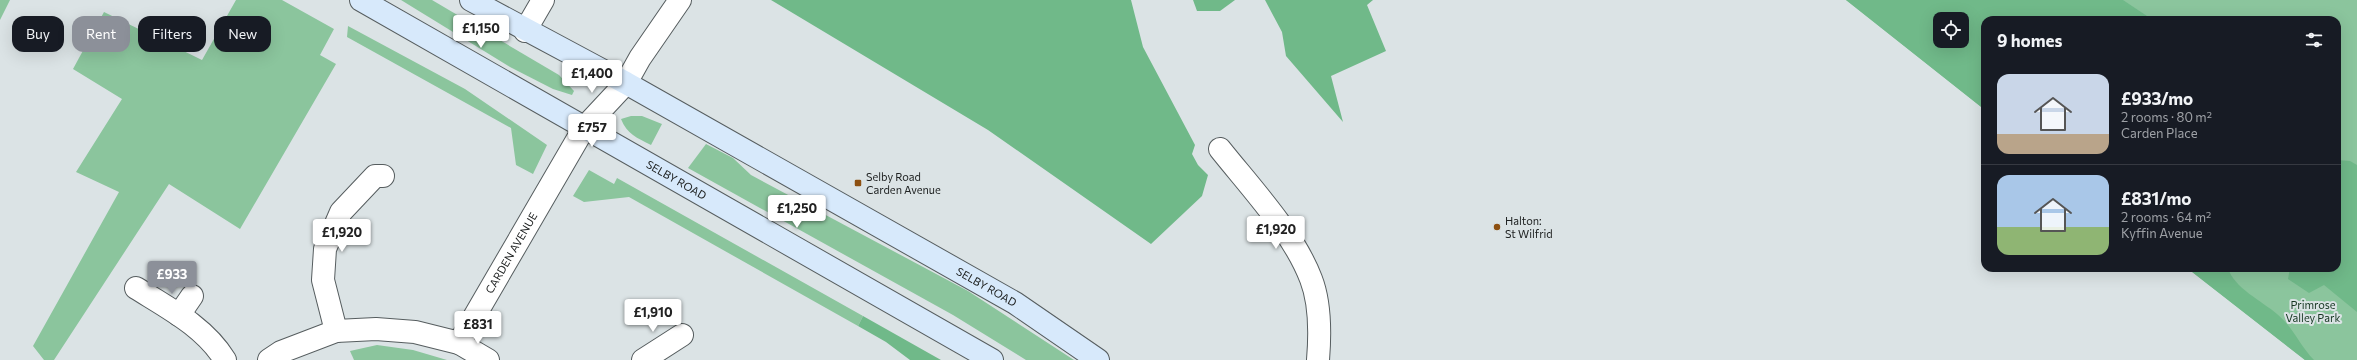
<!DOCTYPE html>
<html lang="en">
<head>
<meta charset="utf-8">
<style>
	body { margin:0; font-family:Commissioner,sans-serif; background:#242831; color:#f1f3f6; height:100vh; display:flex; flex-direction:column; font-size:15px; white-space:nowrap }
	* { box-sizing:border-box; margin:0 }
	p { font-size:13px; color:#9ea1a6 }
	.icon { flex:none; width:22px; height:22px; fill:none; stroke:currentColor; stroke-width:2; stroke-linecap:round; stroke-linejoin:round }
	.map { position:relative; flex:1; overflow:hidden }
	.sheet { position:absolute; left:1981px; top:16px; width:360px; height:256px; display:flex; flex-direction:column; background:#171b24; border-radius:12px; box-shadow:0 4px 16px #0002 }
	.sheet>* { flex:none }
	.banner { position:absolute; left:12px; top:16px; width:380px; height:36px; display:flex; gap:8px }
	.buttons { position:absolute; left:1933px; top:12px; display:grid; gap:8px }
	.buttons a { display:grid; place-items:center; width:36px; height:36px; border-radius:8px; background:#171b24; box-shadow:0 4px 16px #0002; font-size:20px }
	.price { position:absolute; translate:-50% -34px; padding:0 9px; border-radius:4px; background:#fff; color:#222; font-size:13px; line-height:26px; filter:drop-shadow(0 1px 2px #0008) }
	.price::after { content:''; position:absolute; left:50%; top:24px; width:12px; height:9px; margin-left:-6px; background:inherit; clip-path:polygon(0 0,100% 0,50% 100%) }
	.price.on { background:#8c9099; color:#fff }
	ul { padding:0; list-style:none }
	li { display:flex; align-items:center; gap:12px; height:100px; padding:0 16px }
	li+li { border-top:1px solid #363941 }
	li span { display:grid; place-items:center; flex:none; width:112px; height:80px; border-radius:12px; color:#555 }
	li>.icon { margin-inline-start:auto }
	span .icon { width:48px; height:48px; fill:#fffc; stroke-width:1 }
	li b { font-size:17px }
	h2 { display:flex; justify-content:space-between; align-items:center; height:48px; padding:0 16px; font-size:17px }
	.pill { padding:0 14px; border-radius:12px; background:#171b24; box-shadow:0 4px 16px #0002; font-size:14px; line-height:36px }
	.pill.on { background:#8c9099; color:#fff }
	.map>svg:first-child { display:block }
	.green { fill:#8bc59d; fill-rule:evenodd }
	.forest { fill:#70b989; fill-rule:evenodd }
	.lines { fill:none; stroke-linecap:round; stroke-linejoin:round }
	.minor-casing { stroke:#565d5f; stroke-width:24 }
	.tertiary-casing { stroke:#565d5f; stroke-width:24 }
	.secondary-casing { stroke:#565d5f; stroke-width:24 }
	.minor { stroke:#fff; stroke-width:22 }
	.tertiary { stroke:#fff; stroke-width:22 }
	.secondary { stroke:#d7e9fb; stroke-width:22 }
	.poi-dot { fill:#8d5011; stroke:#dbe3e5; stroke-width:1.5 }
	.labels { text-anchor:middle; stroke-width:4; stroke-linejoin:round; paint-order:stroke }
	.poi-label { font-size:11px; fill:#202323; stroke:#dbe3e5; text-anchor:start }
	.street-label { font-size:11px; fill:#202323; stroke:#dbe3e5 }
	.park-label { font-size:11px; fill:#153521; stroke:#dbe3e5 }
</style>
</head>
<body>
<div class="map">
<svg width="2357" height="360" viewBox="0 0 2357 360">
	<rect width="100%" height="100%" fill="#dbe3e5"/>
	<!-- green -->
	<g class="green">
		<path d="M 0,0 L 10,0 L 0,20 Z"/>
		<path d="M 236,0 L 282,0 L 334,29 L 320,55 L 336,64 L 240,229 L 169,184 L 54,360 L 44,360 L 33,346 L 119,192 L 76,172 L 122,99 L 73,69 L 104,12 L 202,60 Z"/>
		<path d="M 401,0 L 432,0 L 559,75 L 574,91 L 572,95 L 553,89 L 510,67 Z"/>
		<path d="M 1846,0 L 2357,0 L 2357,360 L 2305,360 L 2187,268 L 2337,268 L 2337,20 L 1985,20 L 1985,110 ZM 1940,19 L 1962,19 L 1962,41 L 1940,41 Z"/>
		<path d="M 348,26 L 465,89 L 547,145 L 533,174 L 516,165 L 511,128 L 347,37 Z"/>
		<path d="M 631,116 L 642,116 L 662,124 L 651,145 C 637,138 627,134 621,119 Z"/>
		<path d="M 706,144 L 733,158 L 751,175 L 968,291 L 1074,360 L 1026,360 L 953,315 L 688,168 Z"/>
		<path d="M 589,170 L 614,184 L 617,178 L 863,316 L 858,326 L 629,197 L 584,202 L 573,196 Z"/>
		<path d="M 377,345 L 413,350 L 447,360 L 354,360 L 350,351 Z"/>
	</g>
	<!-- forest -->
	<g class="forest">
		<path d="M 771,0 L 1131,0 L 1143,47 L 1195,145 L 1192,154 L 1198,165 L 1208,175 L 1202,196 L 1151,244 L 988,130 Z"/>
		<path d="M 1193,0 L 1235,0 L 1220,11 L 1197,11 Z"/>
		<path d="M 1265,0 L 1373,0 L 1367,5 L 1386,51 L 1331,76 L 1343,122 L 1286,56 L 1282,32 Z"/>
		<path d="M 1846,0 L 2123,0 L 2153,20 L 1985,20 L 1985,110 ZM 1940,19 L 1962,19 L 1962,41 L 1940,41 Z"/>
		<path d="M 2337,160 L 2350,161 L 2357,165 L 2357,312 L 2324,285 L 2309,293 L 2288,279 L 2290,268 L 2337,268 Z"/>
		<path d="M 2187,268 L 2228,268 C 2234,288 2262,301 2277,314 C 2293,327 2300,346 2314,360 L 2305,360 Z"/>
		<path d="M 863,316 L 941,360 L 910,360 L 886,342 L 858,326 Z"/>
	</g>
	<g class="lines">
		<defs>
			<g id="minor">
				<path d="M 525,31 L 543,0"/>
				<path d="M 626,83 L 640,58 L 680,0"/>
				<path d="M 1220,149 C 1251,188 1293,232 1311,279 C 1320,302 1320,336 1318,360"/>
				<path d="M 136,288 C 168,308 205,327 225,360"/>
				<path d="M 179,315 L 192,296"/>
				<path d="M 336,331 L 323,280 L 325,249 L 341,212 L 375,176 L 383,176"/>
				<path d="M 643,360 L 682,335"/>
			</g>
			<g id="tertiary">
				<path d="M 459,343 L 488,360"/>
				<path id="s1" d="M 269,360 L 281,352 L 336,331 L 376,329 L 415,332 L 459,343 L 584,128 L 626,83"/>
			</g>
			<g id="secondary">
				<path id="s2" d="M 361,0 L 992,360"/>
				<path id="s3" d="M 471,0 L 626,83 L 1015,303 L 1098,360"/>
			</g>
		</defs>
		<!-- minor casing -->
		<use href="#minor" class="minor-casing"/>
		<!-- tertiary casing -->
		<use href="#tertiary" class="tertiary-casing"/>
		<!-- secondary casing -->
		<use href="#secondary" class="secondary-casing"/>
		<!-- minor -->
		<use href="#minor" class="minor"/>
		<!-- tertiary -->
		<use href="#tertiary" class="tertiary"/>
		<!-- secondary -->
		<use href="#secondary" class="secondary"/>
	</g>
	<!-- markers -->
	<g class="poi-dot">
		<rect x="854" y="179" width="8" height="8" rx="2"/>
		<circle cx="1497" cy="227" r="4"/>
	</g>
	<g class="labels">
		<!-- poi labels -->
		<g class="poi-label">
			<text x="866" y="181">Selby Road<tspan x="866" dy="13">Carden Avenue</tspan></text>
			<text x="1505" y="225">Halton:<tspan x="1505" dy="13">St Wilfrid</tspan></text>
		</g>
		<!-- street labels -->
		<g class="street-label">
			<text dy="4" stroke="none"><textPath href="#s2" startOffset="363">SELBY ROAD</textPath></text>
			<text dy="4" stroke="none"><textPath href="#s1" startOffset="302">CARDEN AVENUE</textPath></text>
			<text dy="4" stroke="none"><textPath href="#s3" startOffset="590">SELBY ROAD</textPath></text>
		</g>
		<!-- park labels -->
		<g class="park-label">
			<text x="2313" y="309">Primrose<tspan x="2313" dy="13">Valley Park</tspan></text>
		</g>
	</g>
</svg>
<div class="buttons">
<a><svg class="icon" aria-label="locate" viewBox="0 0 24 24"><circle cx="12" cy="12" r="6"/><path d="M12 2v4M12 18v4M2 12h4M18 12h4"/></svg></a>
</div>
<b class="price" style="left:481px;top:49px">£1,150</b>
<b class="price" style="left:592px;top:94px">£1,400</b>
<b class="price" style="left:592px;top:148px">£757</b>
<b class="price" style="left:797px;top:229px">£1,250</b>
<b class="price" style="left:1276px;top:250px">£1,920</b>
<b class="price" style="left:342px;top:253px">£1,920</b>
<b class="price on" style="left:172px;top:295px">£933</b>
<b class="price" style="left:653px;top:333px">£1,910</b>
<b class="price" style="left:478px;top:345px">£831</b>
<div class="banner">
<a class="pill">Buy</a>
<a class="pill on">Rent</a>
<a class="pill">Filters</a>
<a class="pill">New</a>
</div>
<section class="sheet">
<h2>9 homes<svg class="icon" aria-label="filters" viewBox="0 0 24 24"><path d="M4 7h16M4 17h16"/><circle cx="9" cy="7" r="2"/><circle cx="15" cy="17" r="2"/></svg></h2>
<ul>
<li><span style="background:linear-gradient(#c9d6e8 75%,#b9a48a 0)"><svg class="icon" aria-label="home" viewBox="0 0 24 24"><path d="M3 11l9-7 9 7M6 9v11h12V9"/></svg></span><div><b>£933/mo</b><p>2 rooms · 80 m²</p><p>Carden Place</p></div></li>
<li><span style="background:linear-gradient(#a9c7e8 65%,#8fb573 0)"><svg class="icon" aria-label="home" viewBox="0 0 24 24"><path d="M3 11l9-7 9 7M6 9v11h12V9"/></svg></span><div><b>£831/mo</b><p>2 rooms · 64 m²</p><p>Kyffin Avenue</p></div></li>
</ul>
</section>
</div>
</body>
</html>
